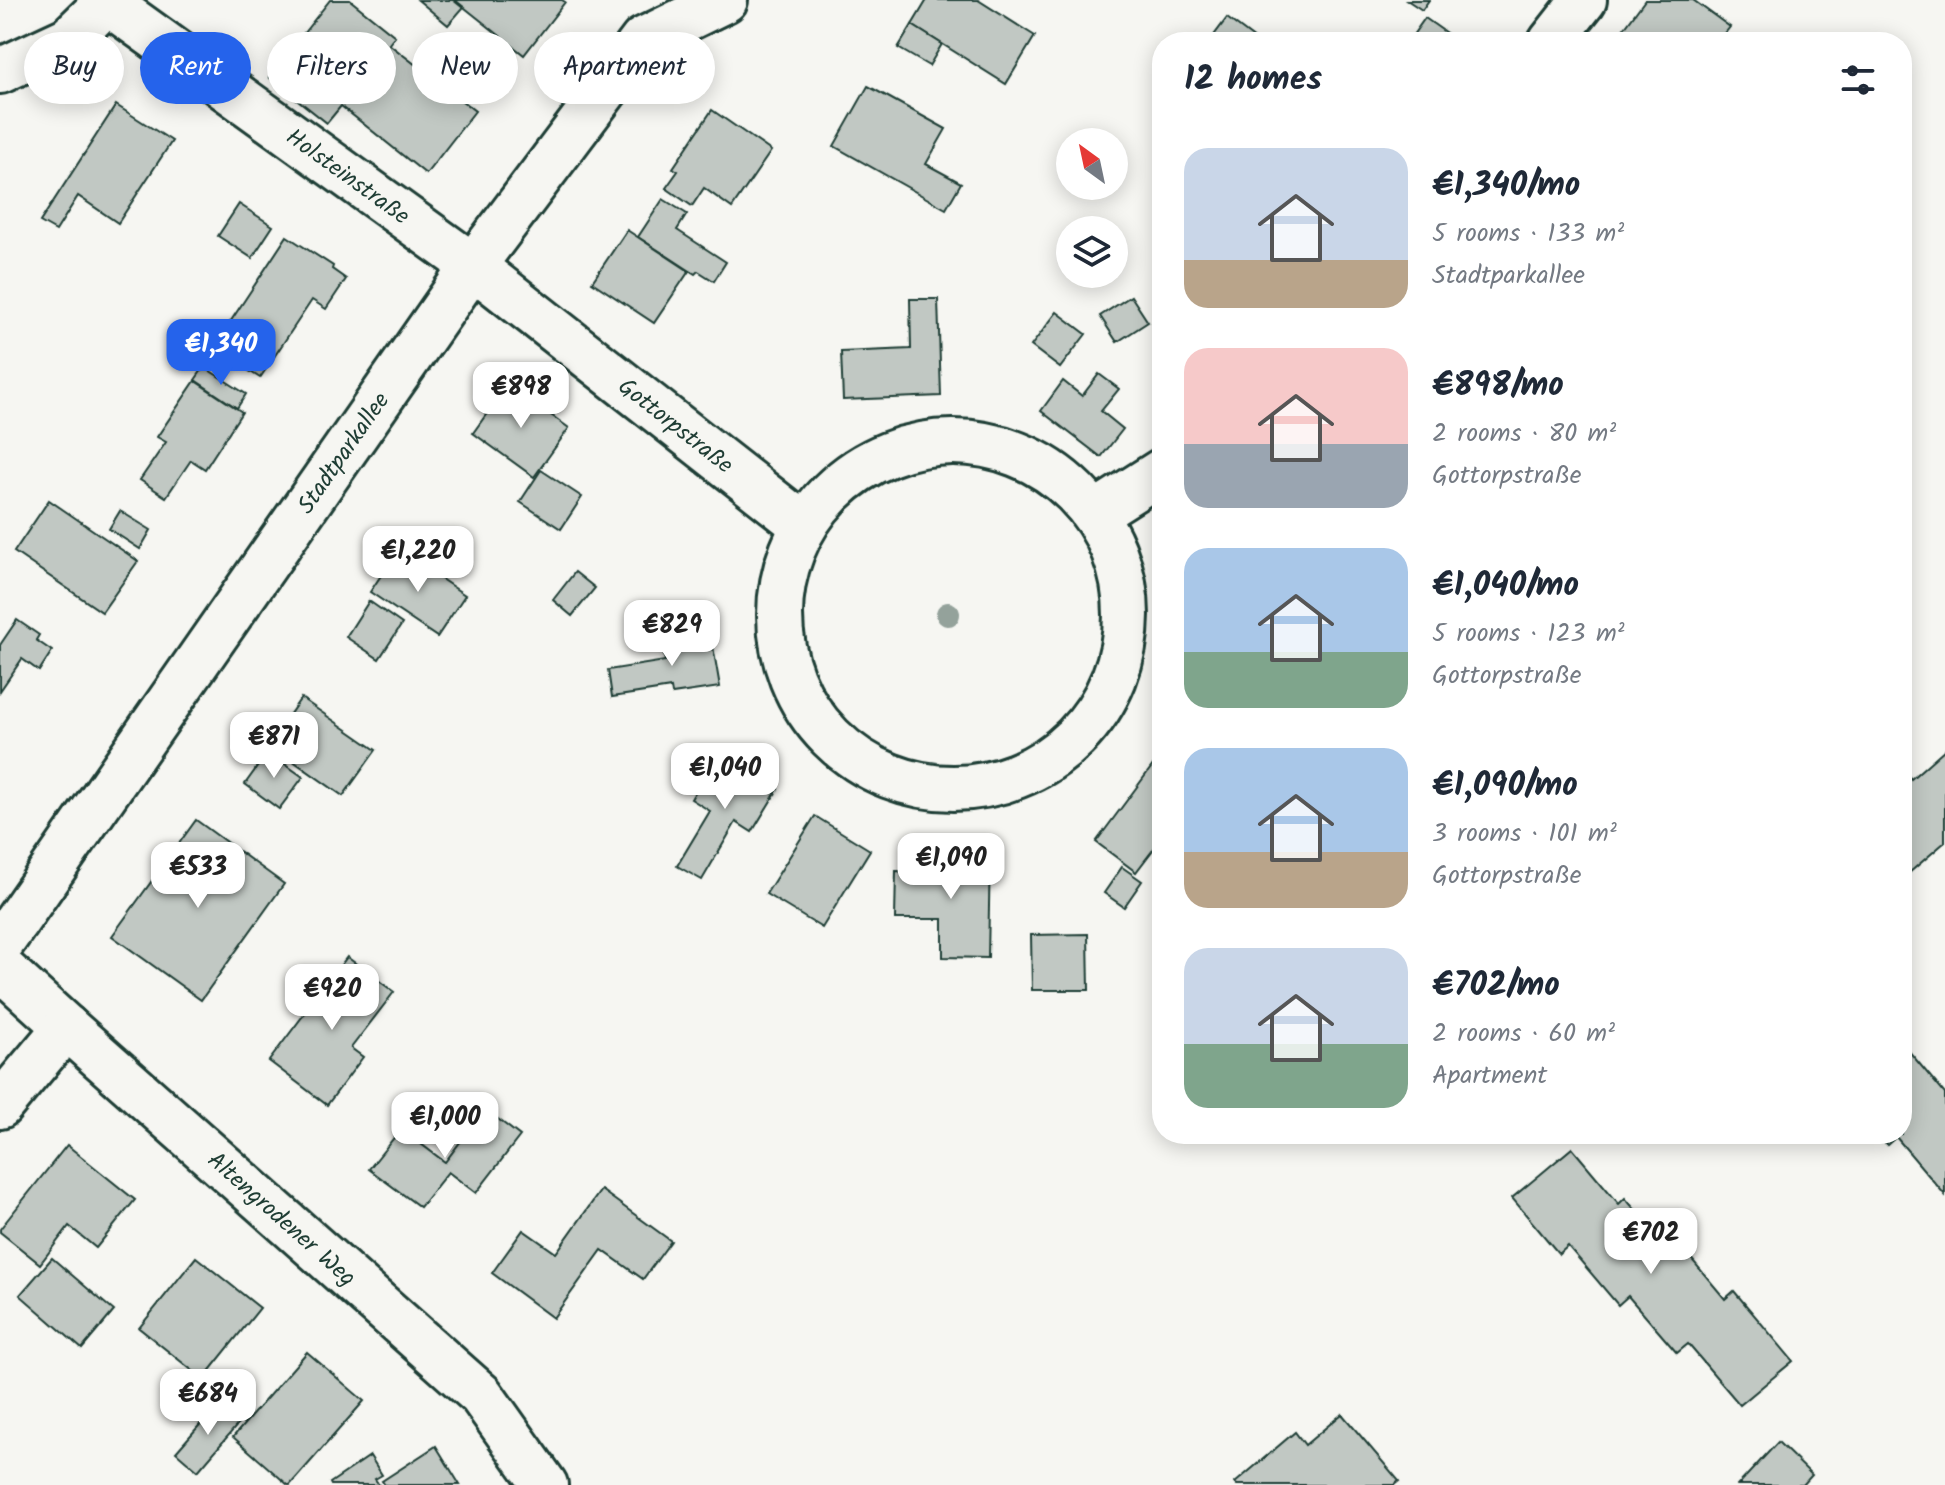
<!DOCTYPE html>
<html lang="en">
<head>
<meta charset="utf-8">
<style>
	body { margin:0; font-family:Kalam,sans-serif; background:#f6f6f7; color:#1f2937; height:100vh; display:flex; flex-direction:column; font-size:30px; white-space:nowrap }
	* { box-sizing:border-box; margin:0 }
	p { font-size:26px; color:#747a83 }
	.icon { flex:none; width:44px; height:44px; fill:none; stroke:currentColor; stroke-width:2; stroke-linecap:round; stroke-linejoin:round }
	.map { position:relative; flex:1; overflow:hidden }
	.sheet { position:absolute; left:1152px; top:32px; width:760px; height:1112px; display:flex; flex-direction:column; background:#fff; border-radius:32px; box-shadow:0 4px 20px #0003 }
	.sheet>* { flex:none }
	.banner { position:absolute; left:24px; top:32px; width:760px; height:72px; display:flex; gap:16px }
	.needle { width:52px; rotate:327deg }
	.fabs { position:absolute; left:1056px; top:128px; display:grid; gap:16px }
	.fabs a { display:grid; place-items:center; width:72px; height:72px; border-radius:50%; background:#fff; box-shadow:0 4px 20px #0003; font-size:40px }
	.price { position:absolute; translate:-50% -68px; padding:0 18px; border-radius:16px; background:#fff; color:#222; font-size:26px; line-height:52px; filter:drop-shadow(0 2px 4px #0008) }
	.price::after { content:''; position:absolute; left:50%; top:48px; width:24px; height:18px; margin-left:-12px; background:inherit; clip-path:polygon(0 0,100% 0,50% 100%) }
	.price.on { background:#2563eb; color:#fff }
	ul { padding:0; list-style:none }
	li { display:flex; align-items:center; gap:24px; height:200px; padding:0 32px }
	li span { display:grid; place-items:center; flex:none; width:224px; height:160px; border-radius:24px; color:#555 }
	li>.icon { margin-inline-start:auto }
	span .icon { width:96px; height:96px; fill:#fffc; stroke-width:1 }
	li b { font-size:34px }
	h2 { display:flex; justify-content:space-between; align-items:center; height:96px; padding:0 32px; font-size:34px }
	.chip { padding:0 28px; border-radius:36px; background:#fff; box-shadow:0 4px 20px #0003; font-size:28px; line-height:72px }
	.chip.on { background:#2563eb; color:#fff }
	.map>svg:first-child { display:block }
	.building { fill:#c1c8c3; stroke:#1f3d34; stroke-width:2 }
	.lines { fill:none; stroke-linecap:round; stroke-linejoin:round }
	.minor-casing { stroke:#1f3d34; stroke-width:50 }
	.minor { stroke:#f6f6f2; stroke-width:44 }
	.tree { fill:#94a29b }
	.labels { text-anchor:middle; stroke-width:6; stroke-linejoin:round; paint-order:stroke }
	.street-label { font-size:24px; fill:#1f3d34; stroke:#f6f6f2 }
</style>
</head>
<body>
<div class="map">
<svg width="1945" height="1485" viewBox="0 0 1945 1485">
	<rect width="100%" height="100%" fill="#f6f6f2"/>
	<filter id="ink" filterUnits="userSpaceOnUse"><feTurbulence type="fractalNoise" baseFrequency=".0125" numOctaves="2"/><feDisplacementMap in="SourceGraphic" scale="16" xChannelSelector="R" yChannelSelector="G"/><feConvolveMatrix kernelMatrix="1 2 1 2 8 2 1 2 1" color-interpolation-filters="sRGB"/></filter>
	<g filter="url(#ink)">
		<!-- building -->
		<g class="building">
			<path d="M 330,0 L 350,0 L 395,36 L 389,44 L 475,111 L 426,174 L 341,106 L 327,123 L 269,77 Z"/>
			<path d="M 418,0 L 453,0 L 463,8 L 448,25 Z"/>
			<path d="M 455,0 L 562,0 L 565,2 L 524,55 Z"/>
			<path d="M 927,0 L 978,0 L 1035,36 L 1006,84 L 912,25 Z"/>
			<path d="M 1407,0 L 1429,0 L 1422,10 Z"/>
			<path d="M 1645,0 L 1693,0 L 1730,27 L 1718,42 L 1628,42 L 1619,35 Z"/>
			<path d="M 1227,18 L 1259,42 L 1209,42 Z"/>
			<path d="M 1425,18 L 1459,42 L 1408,42 Z"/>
			<path d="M 912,25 L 942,44 L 929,66 L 898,48 Z"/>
			<path d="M 868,86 L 946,129 L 926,164 L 961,183 L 946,209 L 834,146 Z"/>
			<path d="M 116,105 L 172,141 L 118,223 L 78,196 L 56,231 L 40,222 Z"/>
			<path d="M 712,110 L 771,151 L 732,208 L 704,188 L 692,206 L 666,188 L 678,171 L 673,168 Z"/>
			<path d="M 663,199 L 687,214 L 677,230 L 726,262 L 714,281 L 698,271 L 695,274 L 638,237 Z"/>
			<path d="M 239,204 L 273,226 L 252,258 L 218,236 Z"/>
			<path d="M 627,230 L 689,271 L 654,323 L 592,282 Z"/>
			<path d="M 287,236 L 333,266 L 332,269 L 346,279 L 326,309 L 312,300 L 260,378 L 213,348 Z"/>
			<path d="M 1131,296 L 1148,322 L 1117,342 L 1100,316 Z"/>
			<path d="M 910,299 L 938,299 L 941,396 L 843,400 L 841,352 L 911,349 Z"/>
			<path d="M 1057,312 L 1086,334 L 1060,368 L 1031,346 Z"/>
			<path d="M 204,367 L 246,394 L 237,408 L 195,380 Z"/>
			<path d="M 1099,374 L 1119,389 L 1101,411 L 1123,429 L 1101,457 L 1041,411 L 1063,381 L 1082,396 Z"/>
			<path d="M 195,381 L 242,412 L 205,469 L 191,460 L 166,497 L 140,480 L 166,442 L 157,437 Z"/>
			<path d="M 508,384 L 569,428 L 534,477 L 473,433 Z"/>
			<path d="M 541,470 L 582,497 L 561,529 L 520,502 Z"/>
			<path d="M 49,500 L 138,561 L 102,612 L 14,552 Z"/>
			<path d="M 120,511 L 151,530 L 140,549 L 109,529 Z"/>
			<path d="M 398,550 L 465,595 L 437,637 L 370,592 Z"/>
			<path d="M 575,572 L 595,588 L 572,616 L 553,600 Z"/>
			<path d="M 369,601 L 402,624 L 379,659 L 346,637 Z"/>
			<path d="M 17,620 L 39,635 L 36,640 L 52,651 L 39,671 L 22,659 L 0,691 L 0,645 Z"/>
			<path d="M 710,629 L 720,687 L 672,694 L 671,688 L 612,697 L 608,670 L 665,661 L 661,638 Z"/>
			<path d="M 301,698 L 376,750 L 343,796 L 269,744 Z"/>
			<path d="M 1945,749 L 1945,842 L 1902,879 L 1902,769 L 1911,779 Z"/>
			<path d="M 268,752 L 303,777 L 279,809 L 245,784 Z"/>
			<path d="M 1162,753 L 1162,838 L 1136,872 L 1096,842 Z"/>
			<path d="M 718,754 L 778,789 L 752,832 L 736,822 L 702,880 L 677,866 L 710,811 L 691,799 Z"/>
			<path d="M 815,816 L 870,850 L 822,928 L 766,894 Z"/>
			<path d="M 196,820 L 284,884 L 201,1000 L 112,936 Z"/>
			<path d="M 938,852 L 990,853 L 988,958 L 943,957 L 943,919 L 895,919 L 896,871 L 938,872 Z"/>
			<path d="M 1122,867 L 1142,881 L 1124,907 L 1104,893 Z"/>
			<path d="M 1088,934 L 1089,990 L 1032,990 L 1031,935 Z"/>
			<path d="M 347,957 L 394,992 L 351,1048 L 363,1057 L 327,1105 L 269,1061 Z"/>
			<path d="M 1902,1043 L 1945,1094 L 1945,1195 L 1896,1137 L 1887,1145 L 1877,1134 L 1902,1134 Z"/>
			<path d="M 485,1109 L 520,1136 L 476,1193 L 448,1172 L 420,1207 L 369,1169 L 401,1129 L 445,1162 Z"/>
			<path d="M 67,1145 L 135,1200 L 96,1248 L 69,1226 L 40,1264 L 0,1232 L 0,1229 Z"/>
			<path d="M 1572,1148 L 1619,1204 L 1625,1198 L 1676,1257 L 1684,1250 L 1725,1299 L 1734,1291 L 1793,1361 L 1740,1405 L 1688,1344 L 1677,1353 L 1628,1296 L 1618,1305 L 1568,1246 L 1559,1254 L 1512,1198 Z"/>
			<path d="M 601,1190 L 671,1241 L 643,1279 L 602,1250 L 553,1318 L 492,1273 L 523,1230 L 556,1253 Z"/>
			<path d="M 196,1257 L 260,1308 L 203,1379 L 139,1328 Z"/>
			<path d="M 52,1258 L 114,1311 L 82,1349 L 20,1295 Z"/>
			<path d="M 307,1352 L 364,1401 L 290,1485 L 288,1485 L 233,1437 Z"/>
			<path d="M 218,1404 L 240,1422 L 198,1471 L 176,1452 Z"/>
			<path d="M 1342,1414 L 1399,1481 L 1394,1485 L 1237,1485 L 1235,1483 L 1295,1432 L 1305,1445 Z"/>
			<path d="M 1778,1442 L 1812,1475 L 1803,1485 L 1738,1485 Z"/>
			<path d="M 436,1446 L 460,1485 L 385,1485 L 382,1481 Z"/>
			<path d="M 370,1456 L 382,1475 L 375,1479 L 379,1485 L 331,1485 L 330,1483 Z"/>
		</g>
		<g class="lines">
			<defs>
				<g id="minor">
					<path id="s1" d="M 108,3 L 473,266 L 803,525"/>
					<path d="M 1551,42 L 1584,0"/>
					<path d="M 0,71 L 69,39 L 109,0"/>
					<circle cx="953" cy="615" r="173"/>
					<path d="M 1096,513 L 1162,471"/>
					<path id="s2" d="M 0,945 L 473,266 L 643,40 L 725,0"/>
					<path id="s3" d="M 0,967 L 66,1027 L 481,1395 L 545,1485"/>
					<path d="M 0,1106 L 66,1027"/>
				</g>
			</defs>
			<!-- minor casing -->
			<use href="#minor" class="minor-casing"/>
			<!-- minor -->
			<use href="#minor" class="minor"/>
		</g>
		<!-- trees -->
		<circle class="tree" cx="948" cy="614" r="12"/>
	</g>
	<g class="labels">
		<!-- street labels -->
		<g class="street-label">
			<text dy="8" stroke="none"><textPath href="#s1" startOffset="296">Holsteinstraße</textPath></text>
			<text dy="8" stroke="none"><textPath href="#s1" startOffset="708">Gottorpstraße</textPath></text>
			<text dy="8" stroke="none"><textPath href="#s2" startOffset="600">Stadtparkallee</textPath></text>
			<text dy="8" stroke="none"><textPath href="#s3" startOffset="378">Altengrodener Weg</textPath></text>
		</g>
	</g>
</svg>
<div class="fabs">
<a><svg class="needle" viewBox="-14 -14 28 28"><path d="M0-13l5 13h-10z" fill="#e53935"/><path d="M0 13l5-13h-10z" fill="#747a83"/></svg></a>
<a><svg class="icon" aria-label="layers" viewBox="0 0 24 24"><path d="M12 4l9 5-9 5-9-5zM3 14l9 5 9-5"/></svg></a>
</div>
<b class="price on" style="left:221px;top:387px">€1,340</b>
<b class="price" style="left:521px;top:430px">€898</b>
<b class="price" style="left:418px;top:594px">€1,220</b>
<b class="price" style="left:672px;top:668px">€829</b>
<b class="price" style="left:274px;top:780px">€871</b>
<b class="price" style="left:725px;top:811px">€1,040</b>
<b class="price" style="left:951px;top:901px">€1,090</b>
<b class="price" style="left:198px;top:910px">€533</b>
<b class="price" style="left:332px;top:1032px">€920</b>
<b class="price" style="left:445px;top:1160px">€1,000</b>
<b class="price" style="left:1651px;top:1276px">€702</b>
<b class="price" style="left:208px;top:1437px">€684</b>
<div class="banner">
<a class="chip">Buy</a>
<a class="chip on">Rent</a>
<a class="chip">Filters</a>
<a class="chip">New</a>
<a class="chip">Apartment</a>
</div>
<section class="sheet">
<h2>12 homes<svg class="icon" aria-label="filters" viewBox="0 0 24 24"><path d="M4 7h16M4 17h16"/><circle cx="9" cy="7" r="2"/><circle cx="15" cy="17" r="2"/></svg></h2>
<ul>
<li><span style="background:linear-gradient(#c9d6e8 70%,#b9a48a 0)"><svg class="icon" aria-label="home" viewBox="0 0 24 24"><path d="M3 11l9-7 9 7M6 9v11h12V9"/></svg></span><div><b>€1,340/mo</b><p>5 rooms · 133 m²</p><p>Stadtparkallee</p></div></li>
<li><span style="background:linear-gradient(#f6c9c9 60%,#9aa5b1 0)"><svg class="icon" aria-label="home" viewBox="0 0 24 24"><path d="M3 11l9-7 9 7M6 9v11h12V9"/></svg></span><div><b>€898/mo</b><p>2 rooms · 80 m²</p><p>Gottorpstraße</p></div></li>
<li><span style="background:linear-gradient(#a9c7e8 65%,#7fa58c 0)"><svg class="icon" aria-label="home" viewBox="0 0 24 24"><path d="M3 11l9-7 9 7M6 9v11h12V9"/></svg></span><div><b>€1,040/mo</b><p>5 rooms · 123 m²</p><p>Gottorpstraße</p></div></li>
<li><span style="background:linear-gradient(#a9c7e8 65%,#b9a48a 0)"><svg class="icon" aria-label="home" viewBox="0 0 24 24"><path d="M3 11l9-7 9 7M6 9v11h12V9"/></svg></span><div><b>€1,090/mo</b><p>3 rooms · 101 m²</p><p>Gottorpstraße</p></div></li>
<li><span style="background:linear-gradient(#c9d6e8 60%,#7fa58c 0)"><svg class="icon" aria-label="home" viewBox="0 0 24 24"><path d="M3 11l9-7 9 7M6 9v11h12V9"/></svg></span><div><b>€702/mo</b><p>2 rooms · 60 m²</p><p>Apartment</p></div></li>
</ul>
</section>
</div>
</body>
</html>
